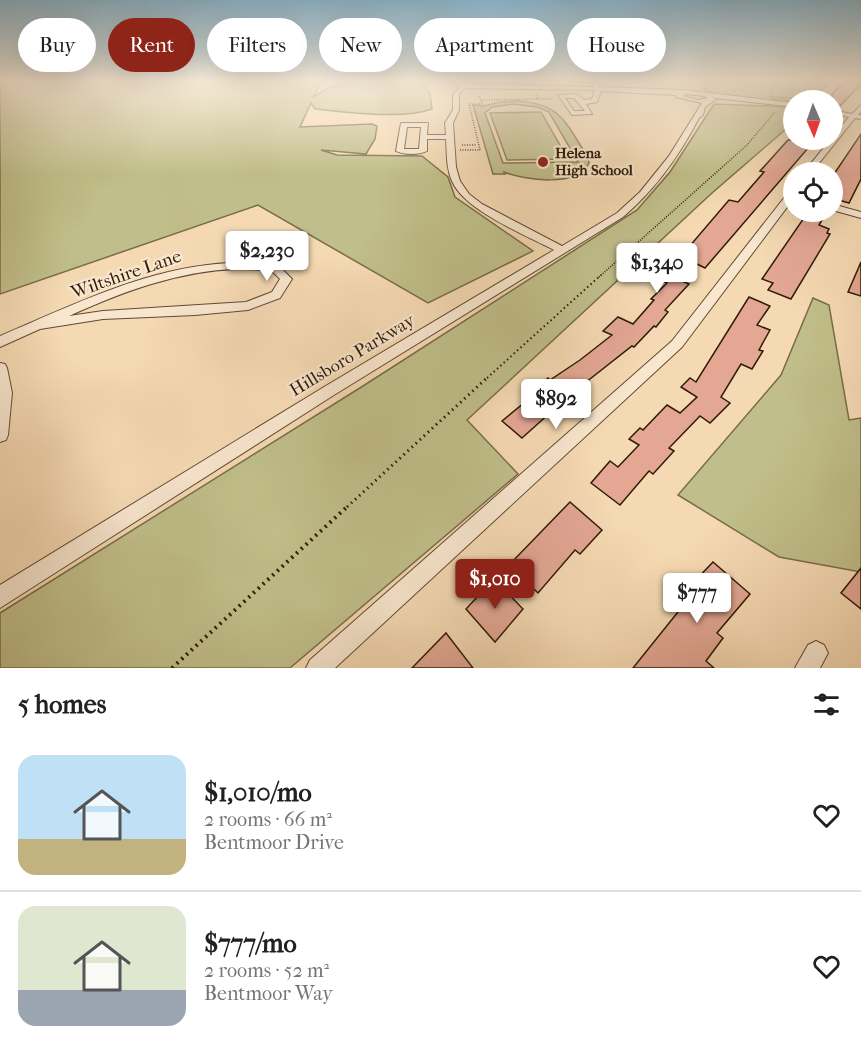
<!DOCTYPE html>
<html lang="en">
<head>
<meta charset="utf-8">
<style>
	body { margin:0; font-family:"IM FELL French Canon",serif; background:#f2f2f2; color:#202124; height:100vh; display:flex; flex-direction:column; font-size:22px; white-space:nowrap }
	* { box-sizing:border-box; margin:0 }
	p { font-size:20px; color:#757577 }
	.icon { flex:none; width:33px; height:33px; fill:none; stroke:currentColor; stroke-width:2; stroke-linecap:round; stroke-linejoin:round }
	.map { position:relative; height:668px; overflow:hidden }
	.panel { display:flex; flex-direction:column; background:#fff; flex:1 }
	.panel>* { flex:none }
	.banner { position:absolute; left:18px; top:18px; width:825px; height:54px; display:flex; gap:12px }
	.needle { width:39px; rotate:178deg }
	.controls { position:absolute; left:783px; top:90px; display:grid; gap:12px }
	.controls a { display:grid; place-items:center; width:60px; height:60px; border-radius:50%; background:#fff; box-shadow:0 6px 24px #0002; font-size:30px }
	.price { position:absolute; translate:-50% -51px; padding:0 14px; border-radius:6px; background:#fff; color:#222; font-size:20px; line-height:39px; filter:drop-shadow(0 2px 3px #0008) }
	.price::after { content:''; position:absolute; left:50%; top:36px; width:18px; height:14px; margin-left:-9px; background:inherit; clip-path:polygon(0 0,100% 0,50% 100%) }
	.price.active { background:#8f2418; color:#fff }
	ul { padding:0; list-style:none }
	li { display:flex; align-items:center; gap:18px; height:150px; padding:0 18px }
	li+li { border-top:2px solid #e0e0e0 }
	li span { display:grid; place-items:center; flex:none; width:168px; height:120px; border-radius:18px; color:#555 }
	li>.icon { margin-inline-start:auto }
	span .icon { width:72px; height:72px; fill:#fffc; stroke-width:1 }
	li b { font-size:26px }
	h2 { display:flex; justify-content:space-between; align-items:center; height:72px; padding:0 18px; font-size:26px }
	.tag { padding:0 21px; border-radius:27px; background:#fff; box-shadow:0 6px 24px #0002; font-size:21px; line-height:54px }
	.tag.active { background:#8f2418; color:#fff }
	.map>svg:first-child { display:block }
	.green { fill:#c0be8a; stroke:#786d48; stroke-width:1.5; fill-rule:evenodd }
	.building { fill:#e3a794; stroke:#2f1c07; stroke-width:1.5 }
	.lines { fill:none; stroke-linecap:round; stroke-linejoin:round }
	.minor-casing { stroke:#604b32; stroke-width:2 }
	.path-far3 { stroke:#2f1c07; stroke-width:1.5; stroke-dasharray:1 1.5; stroke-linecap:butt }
	.path-far2 { stroke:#2f1c07; stroke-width:2; stroke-dasharray:1.5 3; stroke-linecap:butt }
	.path-far1 { stroke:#2f1c07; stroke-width:3; stroke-dasharray:1.5 4; stroke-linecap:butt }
	.path { stroke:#2f1c07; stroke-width:4; stroke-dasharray:2 4.5; stroke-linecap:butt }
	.minor { fill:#f8e6ce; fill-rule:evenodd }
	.poi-dot { fill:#8f2418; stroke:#f8e6ce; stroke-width:2 }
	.labels { text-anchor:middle; stroke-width:4.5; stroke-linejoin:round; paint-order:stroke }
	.far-poi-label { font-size:15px; font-weight:bold; fill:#2f1c07; stroke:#f8e6ce; text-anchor:start }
	.street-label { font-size:18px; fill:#2f1c07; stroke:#f8e6ce }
</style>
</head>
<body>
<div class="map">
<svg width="861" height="668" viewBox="0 0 861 668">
	<rect width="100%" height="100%" fill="#f5d9b3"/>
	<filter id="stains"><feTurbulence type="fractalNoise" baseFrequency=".00333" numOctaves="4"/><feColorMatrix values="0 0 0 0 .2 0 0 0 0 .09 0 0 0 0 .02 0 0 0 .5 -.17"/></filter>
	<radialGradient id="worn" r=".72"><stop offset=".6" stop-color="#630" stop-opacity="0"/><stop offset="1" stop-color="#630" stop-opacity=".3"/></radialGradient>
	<!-- green -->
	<g class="green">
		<path d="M 9,81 L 328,81 L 319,83 L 314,97 C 343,74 385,81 420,81 L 430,93 L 432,109 C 402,120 347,112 315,109 L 311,103 L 300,127 L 372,124 L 377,126 L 375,139 L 366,154 L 321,150 L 337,155 L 422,156 L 448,177 L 455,197 L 533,251 L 428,303 L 258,205 L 0,294 L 0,84 Z"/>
		<path d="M 831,81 L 809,100 C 794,100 783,95 769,97 L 774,97 L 774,100 L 781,98 L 793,103 L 715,95 L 702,88 L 701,82 Z"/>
		<path d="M 518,101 C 562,104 565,123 588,157 L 589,163 C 578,188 524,180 504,172 L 505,174 L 493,174 L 473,105 L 483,106 L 500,102 ZM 513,104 L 537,107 L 549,112 L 578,162 L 503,163 L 485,113 L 492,107 Z"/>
		<path d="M 714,104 L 793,107 L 793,119 L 786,129 L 712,193 L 467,420 L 518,474 L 290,668 L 0,668 L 0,613 L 363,386 L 637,210 L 670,172 Z"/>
		<path d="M 541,112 L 568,159 L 507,160 L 490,113 Z"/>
		<path d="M 813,298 L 829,305 L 849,420 L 861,418 L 861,572 L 779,557 L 678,495 L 781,375 Z"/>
	</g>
	<!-- building -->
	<g class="building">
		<path d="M 845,81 L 861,81 L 861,84 L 837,109 L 832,108 L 832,94 Z"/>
		<path d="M 861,134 L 861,179 L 849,203 L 832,198 L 832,177 Z"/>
		<path d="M 788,140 L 815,140 L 705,268 L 697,264 L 682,281 L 689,284 L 665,310 L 668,312 L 656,327 L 654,326 L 634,347 L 632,346 L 571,394 L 522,438 L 502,421 L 535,394 L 531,392 L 548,378 L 550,380 L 580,360 L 612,335 L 603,331 L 618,317 L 633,324 L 654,300 L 651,299 L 667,283 L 654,277 L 686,246 L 689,247 L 729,200 L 738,202 L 764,172 L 760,171 Z"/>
		<path d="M 808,212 L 825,215 L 819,225 L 829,229 L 827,233 L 830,234 L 791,299 L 768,290 L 773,283 L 762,279 Z"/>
		<path d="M 861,262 L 861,296 L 848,292 Z"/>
		<path d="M 749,297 L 770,306 L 757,325 L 770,330 L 759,350 L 763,351 L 752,369 L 741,364 L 721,397 L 730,403 L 710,423 L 700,416 L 669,448 L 674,451 L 653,474 L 649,471 L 620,505 L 591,483 L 610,461 L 618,467 L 639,445 L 629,439 L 640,428 L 643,430 L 667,405 L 680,413 L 697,397 L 681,387 L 690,378 L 696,382 Z"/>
		<path d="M 570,502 L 602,530 L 580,554 L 575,550 L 538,593 L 509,565 Z"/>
		<path d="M 713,562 L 750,594 L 717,633 L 723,638 L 706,661 L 714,668 L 633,668 L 694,592 L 689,587 Z"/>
		<path d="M 861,568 L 861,609 L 841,593 Z"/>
		<path d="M 494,579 L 523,609 L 495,642 L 466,609 Z"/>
		<path d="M 446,633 L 473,668 L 412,668 Z"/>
	</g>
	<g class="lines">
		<defs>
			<g id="minor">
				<path d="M 5,81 L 16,81 L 0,87 L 0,83 Z"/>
				<path d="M 444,81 L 464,84 L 594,87 L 592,83 L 596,81 L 600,87 L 685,90 L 794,103 L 794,107 L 715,98 L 715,100 L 705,107 L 703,115 L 699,118 C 679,156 656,189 623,217 L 334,395 L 0,608 L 0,585 L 324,387 L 554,250 C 525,235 464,210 452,181 C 446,168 447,153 446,139 L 427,139 L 427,151 C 420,155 403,155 396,151 L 401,123 L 428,123 L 427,135 L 446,135 L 445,123 L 453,110 L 453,94 L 460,87 ZM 466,88 L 595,90 L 592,99 L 584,100 L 576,94 L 558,95 L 572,115 L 592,114 L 586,104 L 597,102 L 601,91 L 676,95 L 676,97 L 702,103 L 669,156 L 640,192 L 617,213 L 562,246 L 482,204 L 469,194 L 460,181 L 456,167 L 453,123 L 459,110 L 459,94 ZM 686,94 L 704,96 L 708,98 L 698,100 L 683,96 ZM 565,98 L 574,98 L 585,111 L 574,111 ZM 407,127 L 421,127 L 419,149 L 404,149 Z"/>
				<path d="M 861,105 L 861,111 L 858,115 L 861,115 L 861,119 L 855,118 L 812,172 L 804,172 L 849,117 L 832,114 L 832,110 L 852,114 Z"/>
				<path d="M 794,188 L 794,198 L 682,347 L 335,668 L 306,668 L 310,660 L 672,341 L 791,189 Z"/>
				<path d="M 832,204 L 861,212 L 861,218 L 832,210 Z"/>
				<path d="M 229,263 L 278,265 L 292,279 L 280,298 L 248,310 L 195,315 L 103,319 L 40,329 L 0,347 L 0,336 C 73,305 148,267 229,263 ZM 236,269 L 271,270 L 280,279 L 272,292 L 246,302 L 103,311 L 69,316 C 122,292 178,271 236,269 Z"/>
				<path d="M 0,363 L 5,364 L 7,368 L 12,393 L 8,435 L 6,440 L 0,442 Z"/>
				<path d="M 816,641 L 824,645 L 828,653 L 820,668 L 795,668 L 808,645 Z"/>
			</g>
		</defs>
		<!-- minor casing -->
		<use href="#minor" class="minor-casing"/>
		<!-- path-far3 -->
		<g class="path-far3">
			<path d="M 772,94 L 770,90 L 783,81"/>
			<path d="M 479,96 L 481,100 L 538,99 L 536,95"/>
			<path d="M 538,99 L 553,99"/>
			<path d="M 462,145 L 477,145"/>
			<path d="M 460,150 L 480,150 L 469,104 L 482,104 L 481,100"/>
			<path d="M 599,277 L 747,145 L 775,112"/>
		</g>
		<!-- path-far2 -->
		<path class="path-far2" d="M 487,378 L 601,275"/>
		<!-- path-far1 -->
		<path class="path-far1" d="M 347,507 L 488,377"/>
		<!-- path -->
		<path class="path" d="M 172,668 L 349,505"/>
		<!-- minor -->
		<use href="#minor" class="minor"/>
	</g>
	<!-- sky -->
	<linearGradient id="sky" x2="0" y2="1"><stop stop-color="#89b6d0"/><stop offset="0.46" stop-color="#faeedd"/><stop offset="1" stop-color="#faeedd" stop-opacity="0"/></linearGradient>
	<rect width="861" height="175" fill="url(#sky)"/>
	<!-- markers -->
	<circle class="poi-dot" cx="543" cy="162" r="6"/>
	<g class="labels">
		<!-- far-poi labels -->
		<g class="far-poi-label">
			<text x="555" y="158">Helena<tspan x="555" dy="17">High School</tspan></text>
		</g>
		<!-- street labels -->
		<g class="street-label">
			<text transform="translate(126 274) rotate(-19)" y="6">Wiltshire Lane</text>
			<text transform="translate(352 355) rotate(-31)" y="6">Hillsboro Parkway</text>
		</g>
	</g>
	<rect width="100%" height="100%" filter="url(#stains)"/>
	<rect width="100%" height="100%" fill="url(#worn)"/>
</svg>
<div class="controls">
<a><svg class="needle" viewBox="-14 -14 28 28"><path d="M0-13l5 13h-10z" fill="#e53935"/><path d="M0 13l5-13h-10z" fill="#757577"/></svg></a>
<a><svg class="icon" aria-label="locate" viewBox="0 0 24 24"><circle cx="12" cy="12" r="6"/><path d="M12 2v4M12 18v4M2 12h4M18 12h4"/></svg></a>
</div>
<b class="price" style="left:267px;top:282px">$2,230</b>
<b class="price" style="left:657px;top:294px">$1,340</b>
<b class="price" style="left:556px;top:430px">$892</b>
<b class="price active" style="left:495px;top:610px">$1,010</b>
<b class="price" style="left:697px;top:624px">$777</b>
<div class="banner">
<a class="tag">Buy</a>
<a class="tag active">Rent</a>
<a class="tag">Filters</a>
<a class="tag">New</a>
<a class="tag">Apartment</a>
<a class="tag">House</a>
</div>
</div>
<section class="panel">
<h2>5 homes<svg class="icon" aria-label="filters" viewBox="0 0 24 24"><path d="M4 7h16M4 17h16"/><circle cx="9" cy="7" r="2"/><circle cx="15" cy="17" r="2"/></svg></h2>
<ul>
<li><span style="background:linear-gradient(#bfe0f5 70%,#c2b280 0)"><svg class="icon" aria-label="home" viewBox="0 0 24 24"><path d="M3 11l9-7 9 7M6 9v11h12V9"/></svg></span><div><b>$1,010/mo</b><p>2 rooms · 66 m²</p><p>Bentmoor Drive</p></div><svg class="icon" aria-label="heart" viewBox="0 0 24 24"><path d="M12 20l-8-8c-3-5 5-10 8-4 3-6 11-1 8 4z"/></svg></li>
<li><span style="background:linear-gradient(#dfe7d0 70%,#9aa5b1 0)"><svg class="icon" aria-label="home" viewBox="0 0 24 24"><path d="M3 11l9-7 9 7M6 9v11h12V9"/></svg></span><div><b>$777/mo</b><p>2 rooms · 52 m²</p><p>Bentmoor Way</p></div><svg class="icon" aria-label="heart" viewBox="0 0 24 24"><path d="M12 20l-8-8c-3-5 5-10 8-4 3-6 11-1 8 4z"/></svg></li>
</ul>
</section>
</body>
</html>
